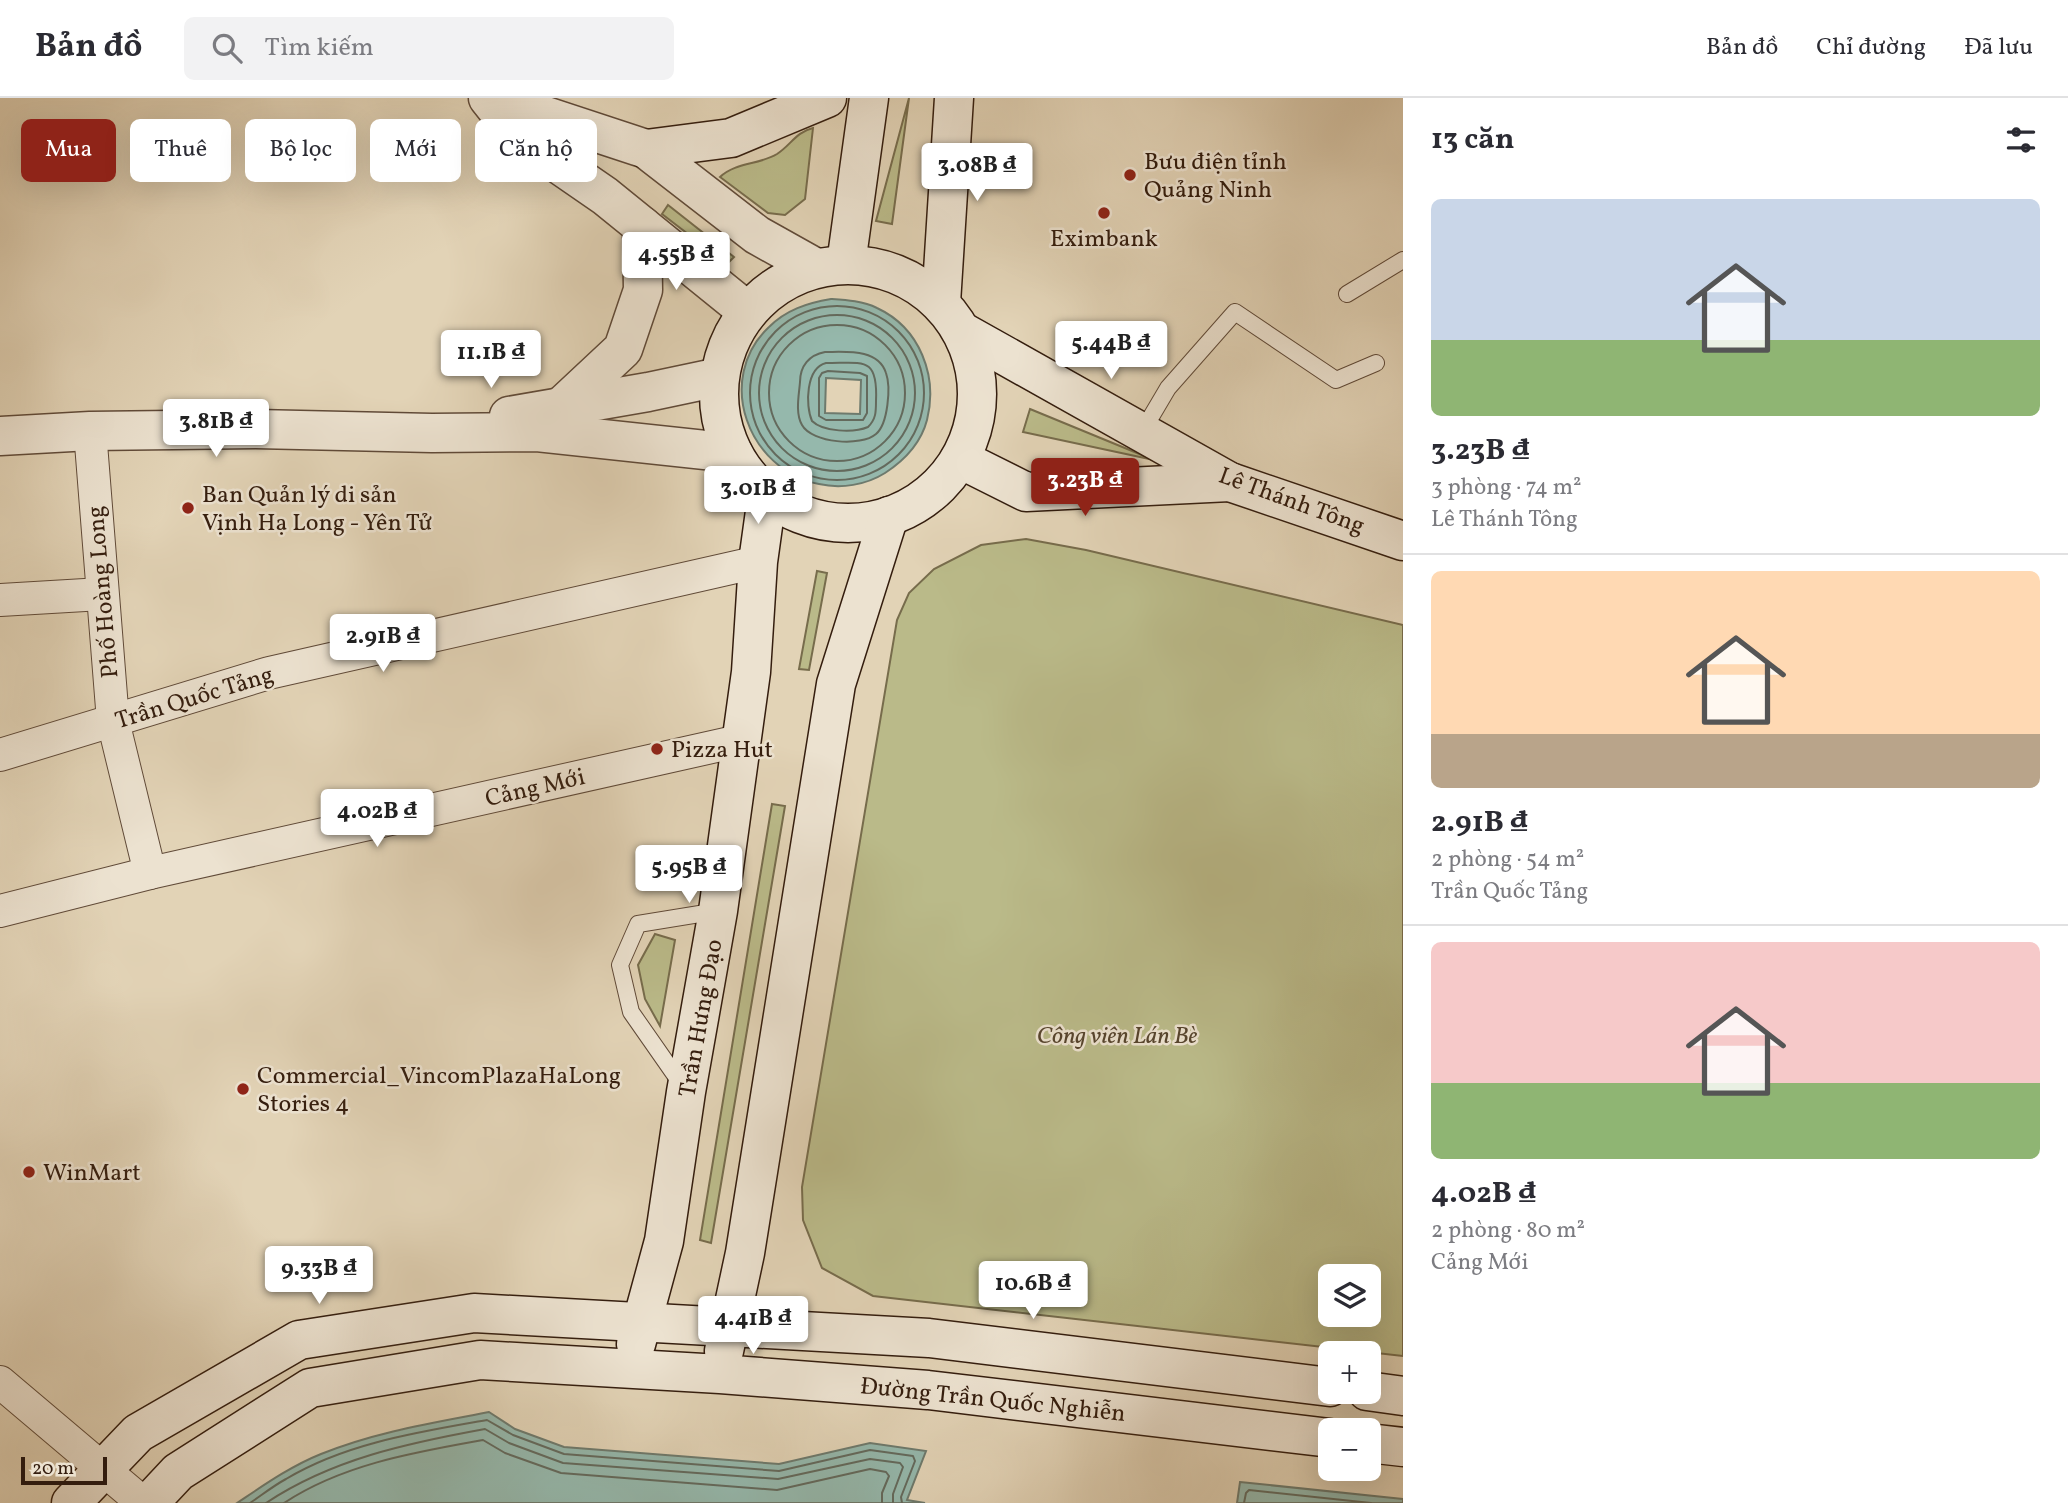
<!DOCTYPE html>
<html lang="vi">
<head>
<meta charset="utf-8">
<style>
	body { margin:0; font-family:Vollkorn,serif; background:#f2f2f3; color:#2b2b33; height:100vh; display:flex; flex-direction:column; font-size:26px; white-space:nowrap }
	* { box-sizing:border-box; margin:0 }
	p { font-size:23px; color:#7c7c81 }
	.icon { flex:none; width:38px; height:38px; fill:none; stroke:currentColor; stroke-width:2; stroke-linecap:round; stroke-linejoin:round }
	.map { position:relative; flex:1; overflow:hidden }
	.panel { display:flex; flex-direction:column; background:#fff; width:665px }
	.panel>* { flex:none }
	.top-card { position:absolute; left:21px; top:21px; width:665px; height:63px; display:flex; gap:14px }
	.tools { position:absolute; left:1318px; top:1166px; display:grid; gap:14px }
	.tools a { display:grid; place-items:center; width:63px; height:63px; border-radius:10px; background:#fff; box-shadow:0 7px 28px #0002; font-size:35px }
	.scale { position:absolute; left:21px; bottom:18px; width:86px; box-sizing:border-box; padding-left:7px; border:4px solid #341d0e; border-top:0; font-size:19px; line-height:24px; white-space:nowrap; color:#341d0e; -webkit-text-stroke:5px #ece2d0; paint-order:stroke }
	.price { position:absolute; translate:-50% -60px; padding:0 16px; border-radius:7px; background:#fff; color:#222; font-size:23px; line-height:46px; filter:drop-shadow(0 2px 4px #0008) }
	.price::after { content:''; position:absolute; left:50%; top:42px; width:21px; height:16px; margin-left:-10px; background:inherit; clip-path:polygon(0 0,100% 0,50% 100%) }
	.price.on { background:#8f2418; color:#fff }
	ul { padding:0; list-style:none }
	li { display:grid; align-content:center; gap:14px; height:371px; padding:0 28px }
	li+li { border-top:2px solid #e1e1e2 }
	li span { display:grid; place-items:center; height:217px; border-radius:10px; color:#555 }
	li>.icon { margin-inline-start:auto }
	span .icon { width:126px; height:126px; fill:#fffc; stroke-width:1 }
	li b { font-size:30px }
	h2 { display:flex; justify-content:space-between; align-items:center; height:84px; padding:0 28px; font-size:30px }
	.tag { padding:0 24px; border-radius:10px; background:#fff; box-shadow:0 7px 28px #0002; font-size:24px; line-height:63px }
	.tag.on { background:#8f2418; color:#fff }
	header { display:flex; align-items:center; gap:42px; box-sizing:border-box; height:98px; padding:0 35px; background:#fff; border-bottom:2px solid #e1e1e2 }
	header strong { font-size:33px }
	nav { display:flex; gap:38px; margin-inline-start:auto; font-size:24px }
	.search { width:490px; height:63px; background:#f2f2f3; display:flex; align-items:center; gap:18px; box-sizing:border-box; padding:0 24px; border-radius:10px; color:#7c7c81; font-size:26px }
	main { display:flex; flex:1; min-height:0 }
	.map>svg:first-child { display:block }
	.green { fill:#baba89; stroke:#776c4c; stroke-width:2; fill-rule:evenodd }
	.water { fill:#95b8ac; stroke:#6e7a6d; stroke-width:2; fill-rule:evenodd }
	.lines { fill:none; stroke-linecap:round; stroke-linejoin:round }
	.shore { stroke:#646a5d; stroke-width:2 }
	.service-casing { stroke:#604a38; stroke-width:18 }
	.minor-casing { stroke:#604a38; stroke-width:34 }
	.tertiary-casing { stroke:#604a38; stroke-width:41 }
	.secondary-casing { stroke:#341d0e; stroke-width:41 }
	.service { stroke:#ece2d0; stroke-width:16 }
	.minor { stroke:#ece2d0; stroke-width:32 }
	.tertiary { stroke:#ece2d0; stroke-width:38 }
	.secondary { stroke:#ece2d0; stroke-width:38 }
	.poi-dot { fill:#8f2418; stroke:#ece2d0; stroke-width:2.5 }
	.labels { text-anchor:middle; stroke-width:5; stroke-linejoin:round; paint-order:stroke }
	.poi-label { font-size:24px; fill:#341d0e; stroke:#ece2d0; text-anchor:start }
	.street-label { font-size:24px; fill:#341d0e; stroke:#ece2d0 }
	.park-label { font-size:24px; font-style:italic; fill:#56442d; stroke:#ece2d0 }
</style>
</head>
<body>
<header>
<strong>Bản đồ</strong>
<div class="search"><svg class="icon" aria-label="search" viewBox="0 0 24 24"><circle cx="10" cy="10" r="6"/><path d="M15 15l6 6"/></svg>Tìm kiếm</div>
<nav><a>Bản đồ</a><a>Chỉ đường</a><a>Đã lưu</a></nav>
</header>
<main>
<div class="map">
<svg width="1403" height="1405" viewBox="0 0 1403 1405">
	<rect width="100%" height="100%" fill="#e2d3b6"/>
	<filter id="stains"><feTurbulence type="fractalNoise" baseFrequency=".00286" numOctaves="4"/><feColorMatrix values="0 0 0 0 .2 0 0 0 0 .09 0 0 0 0 .02 0 0 0 .5 -.17"/></filter>
	<radialGradient id="worn" r=".72"><stop offset=".6" stop-color="#630" stop-opacity="0"/><stop offset="1" stop-color="#630" stop-opacity=".3"/></radialGradient>
	<!-- green -->
	<g class="green">
		<path d="M 909,0 L 892,126 L 876,123 Z"/>
		<path d="M 813,30 L 805,101 L 785,117 L 768,115 L 720,79 C 736,64 759,67 777,56 C 791,47 796,34 813,30 Z"/>
		<path d="M 668,107 L 734,159 L 727,166 L 662,116 Z"/>
		<path d="M 1030,311 L 1154,362 L 1023,334 Z"/>
		<path d="M 1026,441 L 1086,452 L 1403,527 L 1403,1258 L 873,1198 L 822,1170 L 803,1122 L 802,1089 L 897,522 L 909,495 L 934,471 L 981,447 ZM 1330,1178 L 1368,1178 L 1368,1216 L 1330,1216 Z"/>
		<path d="M 817,473 L 827,475 L 809,572 L 799,571 Z"/>
		<path d="M 772,706 L 785,708 L 711,1145 L 700,1142 Z"/>
		<path d="M 655,836 L 675,842 L 660,928 L 645,901 L 638,867 Z"/>
	</g>
	<!-- water -->
	<g class="water">
		<path d="M 831,201 C 846,202 863,203 877,210 C 920,230 938,278 927,322 C 921,345 905,362 885,375 C 866,387 841,391 819,386 C 748,372 714,281 769,229 C 786,212 807,205 831,201 ZM 826,280 L 861,282 L 860,316 L 825,315 Z"/>
		<path d="M 489,1314 L 515,1331 L 564,1349 L 779,1366 L 870,1345 L 926,1353 L 907,1402 L 925,1405 L 237,1405 C 264,1387 291,1368 321,1356 C 375,1334 432,1325 489,1314 Z"/>
		<path d="M 1240,1384 L 1403,1401 L 1403,1405 L 1237,1405 Z"/>
	</g>
	<g class="lines">
		<!-- shore -->
		<g class="shore">
			<circle cx="837" cy="295" r="87"/>
			<circle cx="837" cy="295" r="78"/>
			<circle cx="837" cy="295" r="68"/>
			<path d="M 825,254 C 845,254 878,250 886,275 C 891,289 888,326 876,336 C 861,349 812,345 802,327 C 795,315 799,297 800,284 C 800,268 809,257 825,254 Z"/>
			<path d="M 826,265 C 864,265 878,258 876,303 C 876,314 876,321 868,329 C 854,335 823,334 812,323 C 805,307 806,270 826,265 Z"/>
			<path d="M 828,273 L 860,275 L 867,278 L 867,315 L 863,322 L 826,322 L 819,318 L 819,280 L 822,275 Z"/>
			<path d="M 250,1405 C 262,1397 273,1388 286,1381 C 346,1345 419,1334 487,1322 L 513,1337 L 564,1356 L 779,1373 L 870,1352 L 913,1358 L 915,1363 L 901,1399 L 902,1405"/>
			<path d="M 266,1405 C 332,1361 408,1345 485,1331 L 509,1345 L 563,1365 L 778,1381 L 870,1361 L 900,1365 L 903,1369 L 893,1396 L 893,1405"/>
			<path d="M 284,1405 C 343,1366 416,1354 483,1342 L 505,1355 L 561,1375 L 777,1392 L 870,1371 L 886,1374 L 889,1378 L 882,1395 L 882,1405"/>
			<path d="M 1244,1405 L 1246,1395 L 1249,1392 L 1371,1405"/>
		</g>
		<defs>
			<g id="service">
				<path d="M 1347,196 L 1403,162"/>
				<path d="M 1142,334 L 1168,290 L 1235,214 L 1336,282 L 1376,265"/>
				<path d="M 682,987 L 631,914 L 620,867 L 638,826 L 718,813"/>
			</g>
			<g id="minor">
				<path d="M 90,333 L 113,623 L 150,775"/>
				<path d="M 0,502 L 102,496"/>
				<path d="M 0,657 L 269,575 L 758,464"/>
				<path d="M 0,813 L 150,775 L 743,642"/>
				<path d="M 0,1284 L 143,1405"/>
			</g>
			<g id="tertiary">
				<path d="M 488,0 L 518,38 L 605,98 L 747,213"/>
				<path d="M 491,0 L 646,51 L 757,137 L 816,170"/>
				<path d="M 561,309 L 623,251 L 643,192 L 642,128"/>
				<path d="M 509,318 L 648,294 L 719,279"/>
				<path d="M 0,338 L 90,333 L 256,331 L 432,335 L 537,334 L 733,355"/>
			</g>
			<g id="secondary">
				<path d="M 646,51 L 731,40 L 827,0"/>
				<path d="M 846,166 L 869,0"/>
				<circle cx="848" cy="296" r="129"/>
				<path d="M 941,205 L 954,0"/>
				<path d="M 963,234 L 1230,384 L 1403,443"/>
				<path d="M 960,361 L 1026,394 L 1230,384"/>
				<path d="M 636,1246 L 664,1143 L 686,994 L 718,813 L 751,574 L 758,464 L 767,399"/>
				<path d="M 724,1253 L 745,1155 L 836,586 L 889,418"/>
				<path d="M 1367,1293 L 1403,1298"/>
				<path d="M 1368,1345 L 1403,1349"/>
				<path d="M 71,1405 L 138,1335 L 299,1242 L 474,1215 L 929,1240 L 1330,1289"/>
				<path d="M 149,1405 L 178,1374 L 310,1290 L 480,1262 L 720,1276 L 928,1292 L 1330,1340"/>
			</g>
		</defs>
		<!-- service casing -->
		<use href="#service" class="service-casing"/>
		<!-- minor casing -->
		<use href="#minor" class="minor-casing"/>
		<!-- tertiary casing -->
		<use href="#tertiary" class="tertiary-casing"/>
		<!-- secondary casing -->
		<use href="#secondary" class="secondary-casing"/>
		<!-- service -->
		<use href="#service" class="service"/>
		<!-- minor -->
		<use href="#minor" class="minor"/>
		<!-- tertiary -->
		<use href="#tertiary" class="tertiary"/>
		<!-- secondary -->
		<use href="#secondary" class="secondary"/>
	</g>
	<!-- markers -->
	<g class="poi-dot">
		<circle cx="1130" cy="77" r="7"/>
		<circle cx="1104" cy="115" r="7"/>
		<circle cx="188" cy="410" r="7"/>
		<circle cx="657" cy="651" r="7"/>
		<circle cx="243" cy="991" r="7"/>
		<circle cx="29" cy="1074" r="7"/>
	</g>
	<g class="labels">
		<!-- poi labels -->
		<g class="poi-label">
			<text x="1144" y="71">Bưu điện tỉnh<tspan x="1144" dy="28">Quảng Ninh</tspan></text>
			<text x="1104" y="148" text-anchor="middle">Eximbank</text>
			<text x="202" y="404">Ban Quản lý di sản<tspan x="202" dy="28">Vịnh Hạ Long - Yên Tử</tspan></text>
			<text x="671" y="659">Pizza Hut</text>
			<text x="257" y="985">Commercial_VincomPlazaHaLong<tspan x="257" dy="28">Stories 4</tspan></text>
			<text x="43" y="1082">WinMart</text>
		</g>
		<!-- street labels -->
		<g class="street-label">
			<text transform="translate(1292 402) rotate(20)" y="8">Lê Thánh Tông</text>
			<text transform="translate(102 494) rotate(-95)" y="8">Phố Hoàng Long</text>
			<text transform="translate(194 599) rotate(-17)" y="8">Trần Quốc Tảng</text>
			<text transform="translate(535 689) rotate(-13)" y="8">Cảng Mới</text>
			<text transform="translate(700 920) rotate(-80)" y="8">Trần Hưng Đạo</text>
			<text transform="translate(993 1301) rotate(6)" y="8">Đường Trần Quốc Nghiễn</text>
		</g>
		<!-- park labels -->
		<g class="park-label">
			<text x="1117" y="945">Công viên Lán Bè</text>
		</g>
	</g>
	<rect width="100%" height="100%" filter="url(#stains)"/>
	<rect width="100%" height="100%" fill="url(#worn)"/>
</svg>
<div class="tools">
<a><svg class="icon" aria-label="layers" viewBox="0 0 24 24"><path d="M12 4l9 5-9 5-9-5zM3 14l9 5 9-5"/></svg></a>
<a>+</a>
<a>−</a>
</div>
<div class="scale">20 m</div>
<b class="price" style="left:977px;top:105px">3.08B ₫</b>
<b class="price" style="left:676px;top:194px">4.55B ₫</b>
<b class="price" style="left:1111px;top:283px">5.44B ₫</b>
<b class="price" style="left:491px;top:292px">11.1B ₫</b>
<b class="price" style="left:216px;top:361px">3.81B ₫</b>
<b class="price on" style="left:1085px;top:420px">3.23B ₫</b>
<b class="price" style="left:758px;top:428px">3.01B ₫</b>
<b class="price" style="left:383px;top:576px">2.91B ₫</b>
<b class="price" style="left:377px;top:751px">4.02B ₫</b>
<b class="price" style="left:689px;top:807px">5.95B ₫</b>
<b class="price" style="left:319px;top:1208px">9.33B ₫</b>
<b class="price" style="left:1033px;top:1223px">10.6B ₫</b>
<b class="price" style="left:753px;top:1258px">4.41B ₫</b>
<div class="top-card">
<a class="tag on">Mua</a>
<a class="tag">Thuê</a>
<a class="tag">Bộ lọc</a>
<a class="tag">Mới</a>
<a class="tag">Căn hộ</a>
</div>
</div>
<section class="panel">
<h2>13 căn<svg class="icon" aria-label="filters" viewBox="0 0 24 24"><path d="M4 7h16M4 17h16"/><circle cx="9" cy="7" r="2"/><circle cx="15" cy="17" r="2"/></svg></h2>
<ul>
<li><span style="background:linear-gradient(#c9d6e8 65%,#8fb573 0)"><svg class="icon" aria-label="home" viewBox="0 0 24 24"><path d="M3 11l9-7 9 7M6 9v11h12V9"/></svg></span><div><b>3.23B ₫</b><p>3 phòng · 74 m²</p><p>Lê Thánh Tông</p></div></li>
<li><span style="background:linear-gradient(#ffd9b3 75%,#b9a48a 0)"><svg class="icon" aria-label="home" viewBox="0 0 24 24"><path d="M3 11l9-7 9 7M6 9v11h12V9"/></svg></span><div><b>2.91B ₫</b><p>2 phòng · 54 m²</p><p>Trần Quốc Tảng</p></div></li>
<li><span style="background:linear-gradient(#f6c9c9 65%,#8fb573 0)"><svg class="icon" aria-label="home" viewBox="0 0 24 24"><path d="M3 11l9-7 9 7M6 9v11h12V9"/></svg></span><div><b>4.02B ₫</b><p>2 phòng · 80 m²</p><p>Cảng Mới</p></div></li>
</ul>
</section>
</main>
</body>
</html>
